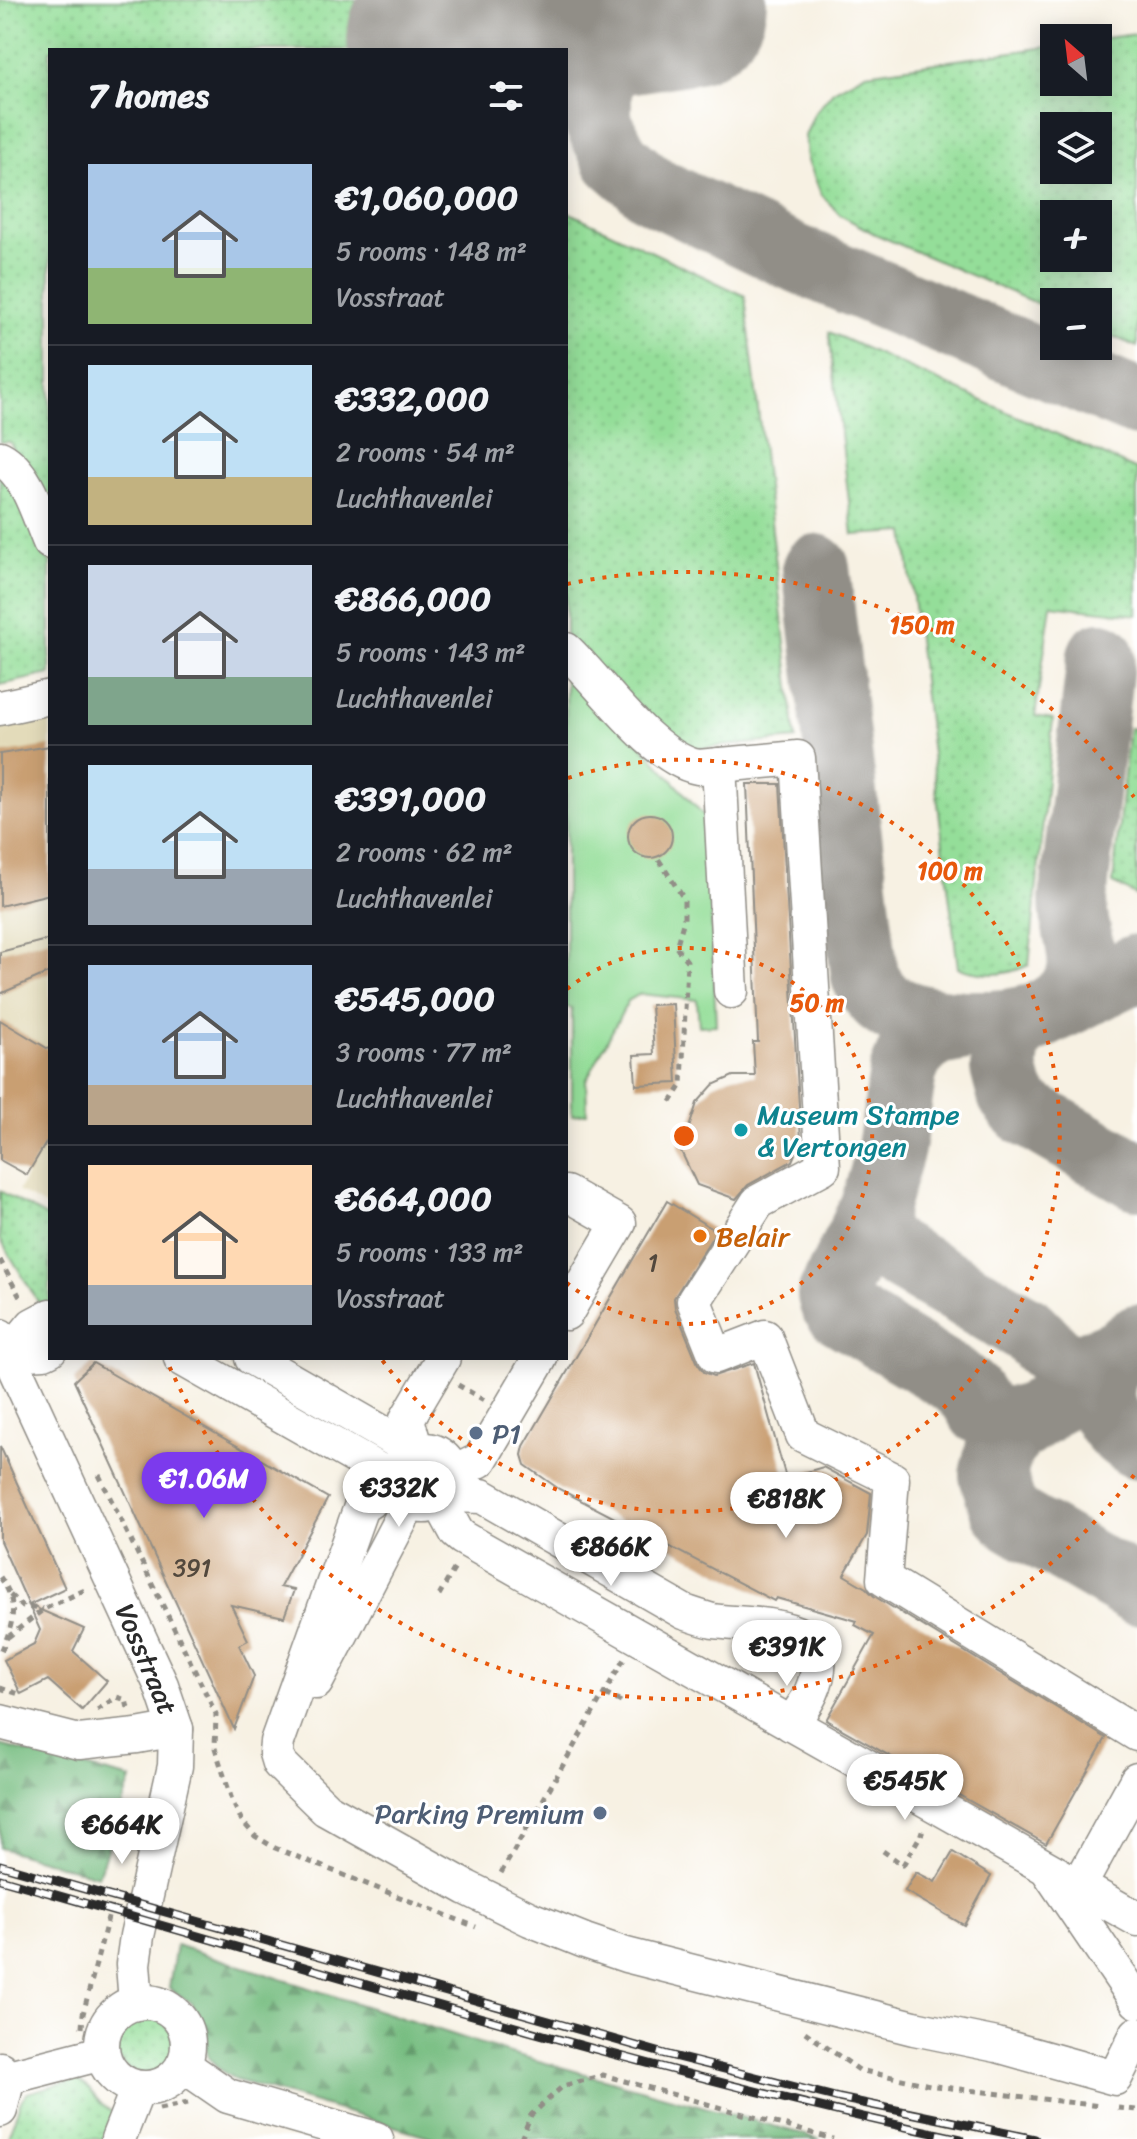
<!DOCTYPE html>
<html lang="en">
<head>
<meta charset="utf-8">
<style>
	body { margin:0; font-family:Sriracha,sans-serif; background:#20242c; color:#f1f3f6; height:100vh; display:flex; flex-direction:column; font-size:30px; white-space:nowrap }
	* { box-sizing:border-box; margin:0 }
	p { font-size:26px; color:#9ea1a6 }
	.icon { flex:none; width:44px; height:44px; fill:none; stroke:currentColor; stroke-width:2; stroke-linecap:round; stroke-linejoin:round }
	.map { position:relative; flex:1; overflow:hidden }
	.panel { position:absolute; left:48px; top:48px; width:520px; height:1312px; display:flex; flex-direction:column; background:#171b24; border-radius:0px; box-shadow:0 4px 20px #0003 }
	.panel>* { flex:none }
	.needle { width:52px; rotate:332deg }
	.controls { position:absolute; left:1040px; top:24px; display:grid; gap:16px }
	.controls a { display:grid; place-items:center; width:72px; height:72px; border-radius:0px; background:#171b24; box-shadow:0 4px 20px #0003; font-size:40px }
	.price { position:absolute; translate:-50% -68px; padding:0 18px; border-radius:28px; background:#fff; color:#222; font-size:26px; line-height:52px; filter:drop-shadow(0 2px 4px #0008) }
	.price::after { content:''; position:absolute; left:50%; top:48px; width:24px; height:18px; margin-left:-12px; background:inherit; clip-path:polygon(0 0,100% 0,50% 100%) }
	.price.on { background:#7c3aed; color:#fff }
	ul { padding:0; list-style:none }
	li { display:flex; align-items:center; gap:24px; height:200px; padding:0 40px }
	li+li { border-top:2px solid #363941 }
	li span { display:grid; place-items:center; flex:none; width:224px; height:160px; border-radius:0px; color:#555 }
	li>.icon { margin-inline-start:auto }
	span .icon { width:96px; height:96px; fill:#fffc; stroke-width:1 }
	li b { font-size:34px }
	h2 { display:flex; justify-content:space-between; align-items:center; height:96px; padding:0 40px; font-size:34px }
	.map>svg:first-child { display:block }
	.built { fill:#e3dbba }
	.grass { fill:url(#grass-dots); stroke:#608462; stroke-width:2; fill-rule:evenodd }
	.forest { fill:url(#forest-firs); stroke:#517456; stroke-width:2 }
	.garden { fill:#94de99; stroke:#608462; stroke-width:2 }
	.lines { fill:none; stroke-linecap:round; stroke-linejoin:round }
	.taxiway { stroke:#918e87; stroke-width:68 }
	.runway { stroke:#918e87; stroke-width:170 }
	.building { fill:#c99f72 }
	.minor-casing { stroke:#918e87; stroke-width:37 }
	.path { stroke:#918e87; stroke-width:5; stroke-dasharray:6 6; stroke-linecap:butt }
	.minor { stroke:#fff; stroke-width:34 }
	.rail-casing { stroke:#2b2b2b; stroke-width:9 }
	.rail { stroke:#fff; stroke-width:6; stroke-dasharray:18; stroke-linecap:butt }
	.ring { fill:none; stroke:#e8590c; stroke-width:4; stroke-dasharray:4 8 }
	.culture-dot { fill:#0f9aa8; stroke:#fff; stroke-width:3 }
	.food-dot { fill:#e8710a; stroke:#fff; stroke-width:3 }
	.service-dot { fill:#5c6f8a; stroke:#fff; stroke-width:3 }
	.labels { text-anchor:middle; stroke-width:6; stroke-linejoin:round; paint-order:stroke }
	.number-label { font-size:24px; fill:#52483d }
	.culture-label { font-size:28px; fill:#0d838f; stroke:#fff; text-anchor:start }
	.food-label { font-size:28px; fill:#c56008; stroke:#fff; text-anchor:start }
	.service-label { font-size:28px; fill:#4e5e75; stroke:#fff; text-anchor:start }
	.street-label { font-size:28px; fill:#2b2b2b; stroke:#fff }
	.centre { fill:#e8590c; stroke:#fff; stroke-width:4 }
	.ring-label { font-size:24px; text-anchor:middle; font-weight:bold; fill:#e8590c; stroke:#fff; stroke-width:6; stroke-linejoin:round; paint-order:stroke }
</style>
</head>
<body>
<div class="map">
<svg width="1137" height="2139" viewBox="0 0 1137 2139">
	<defs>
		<pattern id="grass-dots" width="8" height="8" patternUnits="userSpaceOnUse" patternTransform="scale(2)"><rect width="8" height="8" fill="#94de99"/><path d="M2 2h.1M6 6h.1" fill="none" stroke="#80bf84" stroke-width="1.8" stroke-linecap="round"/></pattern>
		<pattern id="forest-firs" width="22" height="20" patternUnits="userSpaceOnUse" patternTransform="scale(2)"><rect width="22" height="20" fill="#77bd81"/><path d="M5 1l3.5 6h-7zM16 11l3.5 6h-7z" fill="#629a6a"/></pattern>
	</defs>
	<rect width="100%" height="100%" fill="#fff"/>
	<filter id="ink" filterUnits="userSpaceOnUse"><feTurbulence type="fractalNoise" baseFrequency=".0125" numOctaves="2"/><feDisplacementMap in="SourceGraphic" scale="16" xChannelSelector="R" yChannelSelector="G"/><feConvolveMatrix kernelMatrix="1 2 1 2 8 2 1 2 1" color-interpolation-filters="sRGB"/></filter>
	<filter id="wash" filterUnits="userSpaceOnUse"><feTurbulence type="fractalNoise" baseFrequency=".006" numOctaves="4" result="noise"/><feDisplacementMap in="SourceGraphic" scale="32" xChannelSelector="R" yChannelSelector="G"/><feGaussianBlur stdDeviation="1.8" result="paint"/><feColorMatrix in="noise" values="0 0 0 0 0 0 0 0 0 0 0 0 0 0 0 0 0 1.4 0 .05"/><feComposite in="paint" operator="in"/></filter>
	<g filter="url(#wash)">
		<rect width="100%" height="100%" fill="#f7f1e3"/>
		<!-- built -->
		<path class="built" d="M 50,712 L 50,1209 L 18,1191 L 27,1175 L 0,1160 L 0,723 Z"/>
		<!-- grass -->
		<g class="grass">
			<path d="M 0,0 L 390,0 L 397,50 L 50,50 L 50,526 L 10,442 L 0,442 Z"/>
			<path d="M 1137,34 L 1137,347 L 1098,330 L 1098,302 L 1054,302 L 1054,311 L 875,234 L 840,215 L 821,194 L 807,158 L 805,136 L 814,114 L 833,91 L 866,73 L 1054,46 L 1054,82 L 1098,82 L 1098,39 ZM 1098,126 L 1098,170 L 1054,170 L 1054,126 ZM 1054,214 L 1098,214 L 1098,258 L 1054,258 Z"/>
			<path d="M 566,211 L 745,296 L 796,739 L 691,749 L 678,746 L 566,638 Z"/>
			<path d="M 829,332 L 1137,470 L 1137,615 L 1051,605 L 1035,716 L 1053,719 L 1029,965 C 1003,977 985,976 958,968 L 905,532 L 853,535 Z"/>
			<path d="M 0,468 L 15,483 L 50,563 L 50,674 L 0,685 Z"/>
			<path d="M 1129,728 L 1137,729 L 1137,896 L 1113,883 Z"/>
			<path d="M 0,1191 L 50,1219 L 50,1305 L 40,1305 L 0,1239 Z"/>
			<circle cx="145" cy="2045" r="29"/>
			<path d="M 75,2079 C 93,2086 97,2107 115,2113 L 106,2139 L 7,2139 L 21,2101 L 27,2093 Z"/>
		</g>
		<!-- forest -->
		<g class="forest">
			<path d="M 0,1745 L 131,1779 L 98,1876 L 0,1848 Z"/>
			<path d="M 176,1945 L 510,2053 L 820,2139 L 438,2139 L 236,2080 L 220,2070 L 208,2057 L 201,2020 L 191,2003 L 169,1988 Z"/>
		</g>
		<!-- garden -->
		<path class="garden" d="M 575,670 L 707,819 L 716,1025 L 699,1026 L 697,1000 L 640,994 L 628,1001 L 586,1081 L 587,1113 L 572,1115 L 572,1008 L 566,1007 L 566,681 Z"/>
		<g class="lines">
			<!-- taxiway -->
			<g class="taxiway">
				<path d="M 669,2 L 627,34 L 605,64 L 598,87 L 598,122 L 617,160 L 651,189 L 791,256 L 1137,403"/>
				<path d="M 816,568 L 865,977 C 872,989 877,999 889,1006 C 920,1027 996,1028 1032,1018"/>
				<path d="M 1137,968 L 1019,1026 L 1007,1042 L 1004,1068 L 1011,1095 L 1019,1106 L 1027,1113 L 1137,1176"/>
				<path d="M 1051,1009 C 1103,976 1073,946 1073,899 L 1101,656"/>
				<path d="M 980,1024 L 938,1032 L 923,1041 L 910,1055 L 903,1072 L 891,1148 L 874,1206 L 831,1295 L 833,1303 L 839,1311 L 956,1381 L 970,1393 L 981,1411 L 995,1419 L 1018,1421 L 1039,1413"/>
				<path d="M 874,1206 L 871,1228 L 880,1245 L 1028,1330 L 1061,1364 L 1082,1367 L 1119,1352"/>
				<path d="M 1137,1338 L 1013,1432 L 1000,1447 L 993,1475 L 1003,1507 L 1013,1519 L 1137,1591"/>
				<path d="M 1119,1352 C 1087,1388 1099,1422 1137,1445"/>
			</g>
			<!-- runway -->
			<path class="runway" d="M 432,38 L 682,0"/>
		</g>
		<g id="blocks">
			<!-- building -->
			<g class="building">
				<path d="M 50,746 L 50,894 L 0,906 L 0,754 Z"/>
				<path d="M 747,784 L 780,784 L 801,1140 L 792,1161 L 748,1185 L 736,1199 L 697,1185 L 679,1147 L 679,1133 L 687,1134 L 697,1103 L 713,1085 L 733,1076 L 755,1076 L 753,1042 L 758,1042 Z"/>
				<circle cx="650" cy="836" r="22"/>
				<path d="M 50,939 L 50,972 L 0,994 L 0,952 Z"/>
				<path d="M 673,1004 L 677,1083 L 636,1085 L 634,1055 L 654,1054 L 651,1005 Z"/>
				<path d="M 0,1020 L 50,1050 L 50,1136 L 27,1175 L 0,1160 Z"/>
				<path d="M 667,1201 L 716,1231 L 674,1298 L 675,1308 L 698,1364 L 704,1372 L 714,1376 L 754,1363 L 786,1478 L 823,1467 L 871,1493 L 867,1535 L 844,1575 L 866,1588 L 874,1596 L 1106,1738 L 1046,1844 L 826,1720 L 874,1635 L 855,1625 L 857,1621 L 776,1598 L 774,1601 L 559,1489 L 525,1465 L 522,1455 L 524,1446 Z"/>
				<path d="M 93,1363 L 328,1498 L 280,1587 L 294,1590 L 284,1617 L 231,1605 L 248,1640 L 239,1645 L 254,1676 L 234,1729 L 74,1381 Z"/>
				<path d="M 0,1446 L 65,1588 L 29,1605 L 84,1629 L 73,1651 L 107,1681 L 82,1710 L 48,1680 L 21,1694 L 4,1660 L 34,1644 L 40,1630 L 0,1541 Z"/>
				<path d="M 953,1852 L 991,1876 L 964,1925 L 905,1891 L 916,1872 L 935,1882 Z"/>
			</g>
		</g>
	</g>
	<g filter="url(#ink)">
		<use href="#blocks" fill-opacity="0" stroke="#918e87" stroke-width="2"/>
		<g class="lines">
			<defs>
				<g id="minor">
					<path d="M 0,458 C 28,473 38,515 50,542"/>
					<path d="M 566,650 C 600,682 653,759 698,767 L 798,758 L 823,1167 L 758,1202 L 694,1301 L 716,1356 L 765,1337 L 803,1435 L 892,1479 L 884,1579 L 1137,1734"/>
					<path d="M 0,708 L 50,697"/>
					<path d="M 719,765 L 731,991"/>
					<path d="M 566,1193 L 619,1223 L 566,1313"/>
					<path d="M 0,1336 L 161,1685 L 176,1729 L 175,1766 L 137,1936 L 133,1964 L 136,2003"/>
					<path d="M 9,1354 L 33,1325 L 50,1316"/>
					<path d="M 9,1354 L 44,1352 L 50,1349"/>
					<path d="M 181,1358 L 396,1480"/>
					<path d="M 252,1358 L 414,1451"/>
					<circle cx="424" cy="1478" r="28"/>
					<path d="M 416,1451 L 407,1419 L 443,1358"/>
					<path d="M 452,1474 L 480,1460 L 540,1358"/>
					<path d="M 396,1483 L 361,1507 L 277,1742 L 276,1753 L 279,1763 L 326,1809 L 467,1888 L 530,1919 L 585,1941 L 626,1955 L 914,2028 L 997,2045 L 1115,2078 L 1137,2034"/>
					<path d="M 447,1495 L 482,1496 L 684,1612 C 693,1615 704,1619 713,1621 C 757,1627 844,1618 811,1693 C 806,1704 798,1714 791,1724"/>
					<path d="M 440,1502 L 457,1533 L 463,1538 L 1137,1919"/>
					<path d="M 316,1682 L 410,1502"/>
					<path d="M 0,1722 L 79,1742 L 137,1736 L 176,1729"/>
					<path d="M 1050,1873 L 1137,2001"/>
					<path d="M 1079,1886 L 1137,1780"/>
					<circle cx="145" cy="2045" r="43"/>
					<path d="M 183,2065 L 228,2096 L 376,2139"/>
					<path d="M 0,2069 L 6,2086 L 0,2110"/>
					<path d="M 5,2078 L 102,2053"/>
					<path d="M 118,2139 L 138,2088"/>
				</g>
			</defs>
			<!-- minor casing -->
			<use href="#minor" class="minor-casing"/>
			<!-- path -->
			<g class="path">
				<path d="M 659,860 L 684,899 L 684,920 L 676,947 L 687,961 L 682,1085 L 671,1102"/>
				<path d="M 0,1260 L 22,1301"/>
				<path d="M 458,1385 L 484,1400"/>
				<path d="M 99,1475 L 216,1714 L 215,1748 L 233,1803 L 242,1821 L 255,1836 L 275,1848 L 476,1927"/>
				<path d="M 0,1577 C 20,1605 13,1625 0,1654"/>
				<path d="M 10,1595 L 23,1607 L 43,1609"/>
				<path d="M 439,1595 L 456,1566"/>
				<path d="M 8,1637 L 44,1609 L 85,1590"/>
				<path d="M 0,1688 L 22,1695"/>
				<path d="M 605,1694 L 621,1702"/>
				<path d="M 97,1710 L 117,1697 L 126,1700 L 128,1708"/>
				<path d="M 883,1851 L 903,1865 L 922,1833 L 919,1832"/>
				<path d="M 501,1873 L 624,1659"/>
				<path d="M 82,2028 L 83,2014 L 114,1894"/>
				<path d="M 805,2032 L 859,2070 L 935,2086 L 1100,2106"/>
				<path d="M 1118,2108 L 1137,2110"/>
				<path d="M 159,2109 L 188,2103"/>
				<path d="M 521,2139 L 531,2115 L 563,2086 L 603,2075 L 833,2139"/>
			</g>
			<!-- minor -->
			<use href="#minor" class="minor"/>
			<defs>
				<g id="rail">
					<path d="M 0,1865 L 665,2054 L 839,2098 L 1035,2139"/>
					<path d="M 0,1879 C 319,1969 637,2070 961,2139"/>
				</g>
			</defs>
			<!-- rail casing -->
			<use href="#rail" class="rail-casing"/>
			<!-- rail -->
			<use href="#rail" class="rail"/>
		</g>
	</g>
	<!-- distance rings -->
	<g class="ring">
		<path d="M567 989A188 188 0 1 1 567 1283"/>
		<path d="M568 778A376 376 0 1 1 382 1360"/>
		<path d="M1134 1475A564 564 0 0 1 167 1361M567 584A564 564 0 0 1 1134 797"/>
	</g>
	<!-- markers -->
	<circle class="culture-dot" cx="741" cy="1130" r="8"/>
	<circle class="food-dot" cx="700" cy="1236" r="8"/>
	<g class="service-dot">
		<circle cx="476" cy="1433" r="8"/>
		<circle cx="600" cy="1813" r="8"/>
	</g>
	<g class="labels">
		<!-- number labels -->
		<g class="number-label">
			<text x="653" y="1271">1</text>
			<text x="192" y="1576">391</text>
		</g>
		<!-- culture labels -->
		<g class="culture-label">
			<text x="757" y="1124">Museum Stampe<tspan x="757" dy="32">&amp; Vertongen</tspan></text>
		</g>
		<!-- food labels -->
		<g class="food-label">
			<text x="716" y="1246">Belair</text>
		</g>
		<!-- service labels -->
		<g class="service-label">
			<text x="492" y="1443">P1</text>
			<text x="584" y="1823" text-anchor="end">Parking Premium</text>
		</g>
		<!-- street labels -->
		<g class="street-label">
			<text transform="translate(147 1659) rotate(67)" y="10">Vosstraat</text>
		</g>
	</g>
	<circle cx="684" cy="1136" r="12" class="centre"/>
	<g class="ring-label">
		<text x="922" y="633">150 m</text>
		<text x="950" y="879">100 m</text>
		<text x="817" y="1011">50 m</text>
	</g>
</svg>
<div class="controls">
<a><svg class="needle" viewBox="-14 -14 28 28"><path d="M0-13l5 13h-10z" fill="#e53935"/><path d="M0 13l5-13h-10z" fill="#9ea1a6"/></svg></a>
<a><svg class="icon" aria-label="layers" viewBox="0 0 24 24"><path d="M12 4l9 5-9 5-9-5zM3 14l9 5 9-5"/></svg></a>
<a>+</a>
<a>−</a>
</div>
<b class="price on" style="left:204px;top:1520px">€1.06M</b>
<b class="price" style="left:399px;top:1529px">€332K</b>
<b class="price" style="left:786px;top:1540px">€818K</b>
<b class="price" style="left:611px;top:1588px">€866K</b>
<b class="price" style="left:787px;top:1688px">€391K</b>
<b class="price" style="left:905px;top:1822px">€545K</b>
<b class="price" style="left:122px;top:1866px">€664K</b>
<section class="panel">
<h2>7 homes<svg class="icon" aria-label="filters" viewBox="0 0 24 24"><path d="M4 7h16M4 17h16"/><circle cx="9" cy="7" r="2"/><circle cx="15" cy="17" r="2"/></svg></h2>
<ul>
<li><span style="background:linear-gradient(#a9c7e8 65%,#8fb573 0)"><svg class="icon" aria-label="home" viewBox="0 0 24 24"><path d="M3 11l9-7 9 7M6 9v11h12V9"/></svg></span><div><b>€1,060,000</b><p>5 rooms · 148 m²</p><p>Vosstraat</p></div></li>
<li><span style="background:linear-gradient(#bfe0f5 70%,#c2b280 0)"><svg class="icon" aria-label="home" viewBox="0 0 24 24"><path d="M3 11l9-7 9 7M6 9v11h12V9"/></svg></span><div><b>€332,000</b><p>2 rooms · 54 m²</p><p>Luchthavenlei</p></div></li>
<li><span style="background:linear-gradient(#c9d6e8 70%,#7fa58c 0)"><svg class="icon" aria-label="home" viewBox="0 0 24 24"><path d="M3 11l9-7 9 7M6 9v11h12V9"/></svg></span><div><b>€866,000</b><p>5 rooms · 143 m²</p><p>Luchthavenlei</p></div></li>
<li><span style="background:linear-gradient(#bfe0f5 65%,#9aa5b1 0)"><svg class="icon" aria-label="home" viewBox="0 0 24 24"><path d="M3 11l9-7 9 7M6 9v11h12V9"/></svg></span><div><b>€391,000</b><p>2 rooms · 62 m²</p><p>Luchthavenlei</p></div></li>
<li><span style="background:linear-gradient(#a9c7e8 75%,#b9a48a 0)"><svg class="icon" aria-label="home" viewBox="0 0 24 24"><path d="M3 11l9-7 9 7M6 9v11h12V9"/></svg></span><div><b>€545,000</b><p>3 rooms · 77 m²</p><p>Luchthavenlei</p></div></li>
<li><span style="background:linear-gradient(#ffd9b3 75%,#9aa5b1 0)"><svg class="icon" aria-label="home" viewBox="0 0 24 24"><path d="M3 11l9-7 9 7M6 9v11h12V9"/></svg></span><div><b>€664,000</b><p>5 rooms · 133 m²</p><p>Vosstraat</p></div></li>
</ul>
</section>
</div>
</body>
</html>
